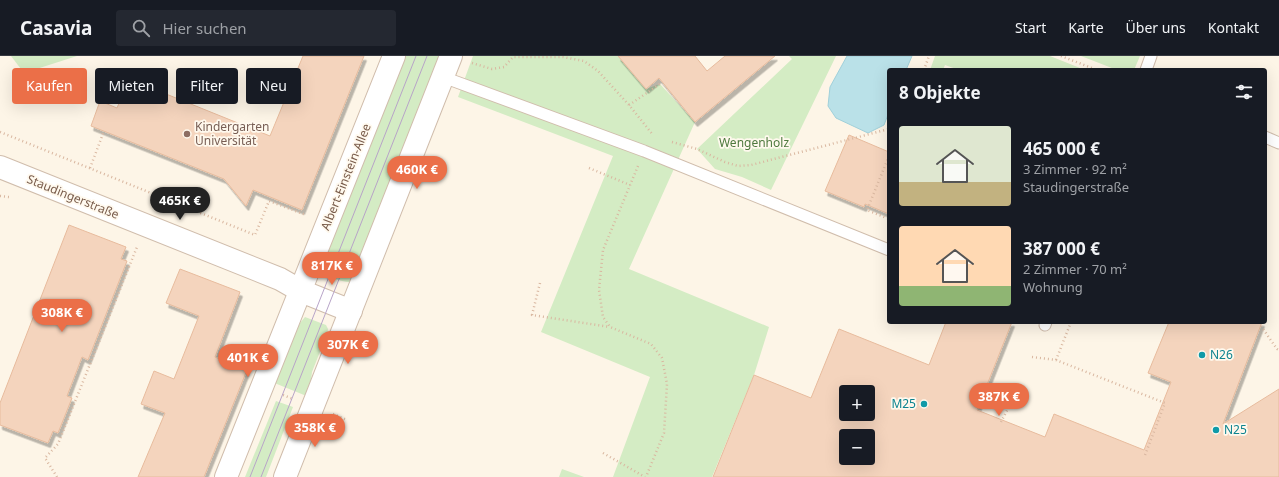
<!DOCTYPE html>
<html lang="de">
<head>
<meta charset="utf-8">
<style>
	body { margin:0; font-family:"Noto Sans",sans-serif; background:#242831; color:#f1f3f6; height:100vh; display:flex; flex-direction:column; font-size:15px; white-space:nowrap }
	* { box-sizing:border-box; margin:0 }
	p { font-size:13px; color:#9ea1a6 }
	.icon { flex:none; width:22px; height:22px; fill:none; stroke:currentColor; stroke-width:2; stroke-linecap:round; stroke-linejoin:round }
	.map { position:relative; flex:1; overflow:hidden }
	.details { position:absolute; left:887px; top:12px; width:380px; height:256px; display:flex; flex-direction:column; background:#171b24; border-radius:4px; box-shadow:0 4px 16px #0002 }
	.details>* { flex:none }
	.guide { position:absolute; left:12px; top:12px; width:380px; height:36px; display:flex; gap:8px }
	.tools { position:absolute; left:839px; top:329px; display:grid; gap:8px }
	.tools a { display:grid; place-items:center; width:36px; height:36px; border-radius:4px; background:#171b24; box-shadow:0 4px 16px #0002; font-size:20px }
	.price { position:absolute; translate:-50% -34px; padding:0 9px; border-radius:14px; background:#eb6f48; color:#fff; font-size:13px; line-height:26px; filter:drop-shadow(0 1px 2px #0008) }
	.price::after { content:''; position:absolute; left:50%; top:24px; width:12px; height:9px; margin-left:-6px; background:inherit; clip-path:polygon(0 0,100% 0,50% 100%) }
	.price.selected { background:#222; color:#fff }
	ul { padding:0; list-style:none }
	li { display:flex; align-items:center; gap:12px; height:100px; padding:0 12px }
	li span { display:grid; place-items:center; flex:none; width:112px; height:80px; border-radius:4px; color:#555 }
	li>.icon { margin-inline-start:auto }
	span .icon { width:48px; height:48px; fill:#fffc; stroke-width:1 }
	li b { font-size:17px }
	h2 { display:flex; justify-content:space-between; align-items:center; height:48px; padding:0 12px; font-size:17px }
	.tag { padding:0 14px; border-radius:4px; background:#171b24; box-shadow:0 4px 16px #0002; font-size:14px; line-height:36px }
	.tag.selected { background:#eb6f48; color:#fff }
	header { display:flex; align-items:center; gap:24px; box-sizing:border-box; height:56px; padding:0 20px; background:#171b24; border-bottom:1px solid #363941 }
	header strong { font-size:19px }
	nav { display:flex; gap:22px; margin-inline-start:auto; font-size:14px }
	.search { width:280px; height:36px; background:#242831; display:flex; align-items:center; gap:10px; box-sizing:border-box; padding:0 14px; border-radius:4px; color:#9ea1a6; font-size:15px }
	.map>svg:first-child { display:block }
	.green { fill:#d4ecc4 }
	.water { fill:#bae1e8; stroke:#a0d0da }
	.building { fill:#f4d4bd; stroke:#e7bb9d; fill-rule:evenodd; filter:url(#shadow) }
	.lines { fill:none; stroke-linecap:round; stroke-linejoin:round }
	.service-casing { stroke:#d0bdac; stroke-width:13 }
	.minor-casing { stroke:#d0bdac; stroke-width:24 }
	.tertiary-casing { stroke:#d0bdac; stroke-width:24 }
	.path { stroke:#d9b7a0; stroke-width:2.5; stroke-dasharray:1 3; stroke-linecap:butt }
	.service { stroke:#fff; stroke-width:11 }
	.minor { stroke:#fff; stroke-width:22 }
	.tertiary { stroke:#fff; stroke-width:22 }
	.tram { stroke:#b8a4c8; stroke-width:1 }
	.education-dot { fill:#8d6e63; stroke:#fff9ee; stroke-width:1.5 }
	.culture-dot { fill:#0f9aa8; stroke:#fff9ee; stroke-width:1.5 }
	.labels { text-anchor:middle; stroke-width:3.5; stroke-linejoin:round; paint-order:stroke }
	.education-label { font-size:12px; fill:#785e54; stroke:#fff9ee; text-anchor:start }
	.park-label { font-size:12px; fill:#4e793e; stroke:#fff9ee }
	.street-label { font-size:12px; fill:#785b4a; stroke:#fff9ee }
	.culture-label { font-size:12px; fill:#0d838f; stroke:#fff9ee; text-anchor:start }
</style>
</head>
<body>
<header>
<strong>Casavia</strong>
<div class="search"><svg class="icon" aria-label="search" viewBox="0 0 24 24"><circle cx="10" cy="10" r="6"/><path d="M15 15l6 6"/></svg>Hier suchen</div>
<nav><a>Start</a><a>Karte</a><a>Über uns</a><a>Kontakt</a></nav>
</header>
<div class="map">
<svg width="1279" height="421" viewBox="0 0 1279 421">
	<defs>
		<filter id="shadow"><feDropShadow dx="2.5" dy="4.5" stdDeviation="0" flood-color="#0004"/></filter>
	</defs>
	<rect width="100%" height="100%" fill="#fdf5e7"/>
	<!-- green -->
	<g class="green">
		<path d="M 11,0 L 77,0 L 24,17 Z"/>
		<path d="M 401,0 L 442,0 L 352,222 L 349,226 C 341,226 327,221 323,214 L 323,209 L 335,177 L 341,155 Z"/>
		<path d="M 473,0 L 618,0 L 646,33 L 660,28 L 695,66 L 629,213 L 769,271 L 754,319 L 712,421 L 613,421 L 650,321 L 541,276 L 613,100 L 458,41 Z"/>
		<path d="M 789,0 L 836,0 L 771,134 L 742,121 L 715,113 L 697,93 L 792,3 Z"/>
		<path d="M 935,0 L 1050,0 L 1085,14 L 959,14 L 945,9 L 943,14 L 930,14 Z"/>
		<path d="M 1081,0 L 1140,0 L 1134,14 L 1117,14 Z"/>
		<path d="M 305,261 L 326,269 L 328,273 L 327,278 L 312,316 L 309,341 L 272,326 L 282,309 L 300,267 Z"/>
		<path d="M 276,345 L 293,351 L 266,421 L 245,421 Z"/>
		<path d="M 562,413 L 584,421 L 559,421 Z"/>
	</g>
	<!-- water -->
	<path class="water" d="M 847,0 L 912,0 L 906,14 L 889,14 L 889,56 L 884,69 L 868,77 L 836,62 L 828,50 L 830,31 Z"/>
	<!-- building -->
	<g class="building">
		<path d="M 303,0 L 364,0 L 302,154 L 253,134 L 246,150 L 224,123 L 91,70 L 100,45 L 117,52 L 129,23 L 270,80 Z"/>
		<path d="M 618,0 L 695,0 L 707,15 L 725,0 L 775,0 L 695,66 L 659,22 L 646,33 Z"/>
		<path d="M 849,79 L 889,96 L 889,158 L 865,148 L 864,151 L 825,135 Z"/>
		<path d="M 69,169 L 126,191 L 121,203 L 127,205 L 88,304 L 82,301 L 67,340 L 72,342 L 58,377 L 53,375 L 48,387 L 0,369 L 0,347 Z"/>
		<path d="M 180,213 L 240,236 L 215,301 L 247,314 L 204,421 L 138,421 L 165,357 L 141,348 L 154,315 L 174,323 L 199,260 L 166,247 Z"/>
		<path d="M 946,266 L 1012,266 L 977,354 L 1045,381 L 1054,358 L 1144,394 L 1171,326 L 1148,317 L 1169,266 L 1262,266 L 1223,368 L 1279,333 L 1279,421 L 713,421 L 754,319 L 811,342 L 839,273 L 929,309 ZM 846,336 L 868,336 L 868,358 L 846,358 ZM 846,380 L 868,380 L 868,402 L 846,402 Z"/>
	</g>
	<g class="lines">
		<defs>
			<g id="service">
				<path d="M 1146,14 L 1151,0"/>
				<path d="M 443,21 L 644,95 L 889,194"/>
				<path d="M 1265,81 L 1279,87"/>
				<path d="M 1045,269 L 1046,266"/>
			</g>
			<path id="minor" d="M 0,111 L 280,223 L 301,235"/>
			<g id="tertiary">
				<path d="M 301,235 L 351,255"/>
				<path d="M 226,421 L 394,0"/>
				<path d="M 285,421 L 451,0"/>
			</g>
		</defs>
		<!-- service casing -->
		<use href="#service" class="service-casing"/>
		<!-- minor casing -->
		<use href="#minor" class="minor-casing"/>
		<!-- tertiary casing -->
		<use href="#tertiary" class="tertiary-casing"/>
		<!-- path -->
		<g class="path">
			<path d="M 1061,0 L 1097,14"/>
			<path d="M 472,7 L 492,13 L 504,11 L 513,1 L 563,1 L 584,5 L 598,15 L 629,49 L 653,79"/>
			<path d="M 924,14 L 929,0"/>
			<path d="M 629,49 L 660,28"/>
			<path d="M 0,76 L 255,179 L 269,145 L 306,159"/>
			<path d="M 672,86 L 697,93 L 725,106 L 738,110 L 751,109 L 889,73"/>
			<path d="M 889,100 L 867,154 L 889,163"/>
			<path d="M 638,110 L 603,194 L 599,234 L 603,261 L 610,271 L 651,288 L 662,302 L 667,328 L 664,377 L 646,421"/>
			<path d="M 90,112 L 104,75"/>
			<path d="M 589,112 L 630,129"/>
			<path d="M 0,140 L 9,141"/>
			<path d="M 540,227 L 532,259 L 610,271"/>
			<path d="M 1261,270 L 1277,293 L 1279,294"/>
			<path d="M 1032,301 L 1056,304 L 1165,347 L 1145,399"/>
			<path d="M 1056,304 L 1071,266"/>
			<path d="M 283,339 L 293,343"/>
			<path d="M 333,358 L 347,364"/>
			<path d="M 1001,366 L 1015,339"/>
			<path d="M 603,397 L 645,421"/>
			<path d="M 57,421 L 45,402 L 58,388 L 137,191"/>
		</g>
		<!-- service -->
		<use href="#service" class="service"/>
		<!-- minor -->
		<use href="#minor" class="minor"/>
		<!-- tertiary -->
		<use href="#tertiary" class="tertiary"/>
		<!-- tram -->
		<g class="tram">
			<path d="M 250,421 L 416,0"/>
			<path d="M 261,421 L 427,0"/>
		</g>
	</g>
	<!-- markers -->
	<circle class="education-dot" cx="187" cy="78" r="4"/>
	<g class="culture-dot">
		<circle cx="1202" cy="299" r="4"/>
		<circle cx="924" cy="348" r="4"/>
		<circle cx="1216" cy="374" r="4"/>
	</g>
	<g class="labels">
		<!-- education labels -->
		<g class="education-label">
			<text x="195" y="75">Kindergarten<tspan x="195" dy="14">Universität</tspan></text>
		</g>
		<!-- park labels -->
		<g class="park-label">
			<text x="754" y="91">Wengenholz</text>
		</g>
		<!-- street labels -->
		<g class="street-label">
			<text transform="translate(346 121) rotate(-68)" y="4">Albert-Einstein-Allee</text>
			<text transform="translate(73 141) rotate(22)" y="4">Staudingerstraße</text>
		</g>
		<!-- culture labels -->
		<g class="culture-label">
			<text x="1210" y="303">N26</text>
			<text x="916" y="352" text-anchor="end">M25</text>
			<text x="1224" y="378">N25</text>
		</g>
	</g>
</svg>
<div class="tools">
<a>+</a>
<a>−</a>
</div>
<b class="price" style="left:417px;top:134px">460K €</b>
<b class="price selected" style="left:180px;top:165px">465K €</b>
<b class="price" style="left:332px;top:230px">817K €</b>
<b class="price" style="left:62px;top:277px">308K €</b>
<b class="price" style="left:348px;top:309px">307K €</b>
<b class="price" style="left:248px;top:322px">401K €</b>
<b class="price" style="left:999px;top:361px">387K €</b>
<b class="price" style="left:315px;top:392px">358K €</b>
<div class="guide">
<a class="tag selected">Kaufen</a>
<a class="tag">Mieten</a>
<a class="tag">Filter</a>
<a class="tag">Neu</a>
</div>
<section class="details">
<h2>8 Objekte<svg class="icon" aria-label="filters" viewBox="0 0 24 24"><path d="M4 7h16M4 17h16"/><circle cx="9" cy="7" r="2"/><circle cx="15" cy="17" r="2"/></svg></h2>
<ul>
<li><span style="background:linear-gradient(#dfe7d0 70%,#c2b280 0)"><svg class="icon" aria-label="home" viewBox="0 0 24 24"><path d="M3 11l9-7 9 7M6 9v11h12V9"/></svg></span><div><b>465 000 €</b><p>3 Zimmer · 92 m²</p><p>Staudingerstraße</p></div></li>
<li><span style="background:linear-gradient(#ffd9b3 75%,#8fb573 0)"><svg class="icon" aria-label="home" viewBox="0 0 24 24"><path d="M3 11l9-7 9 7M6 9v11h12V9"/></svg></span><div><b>387 000 €</b><p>2 Zimmer · 70 m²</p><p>Wohnung</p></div></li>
</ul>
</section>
</div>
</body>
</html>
